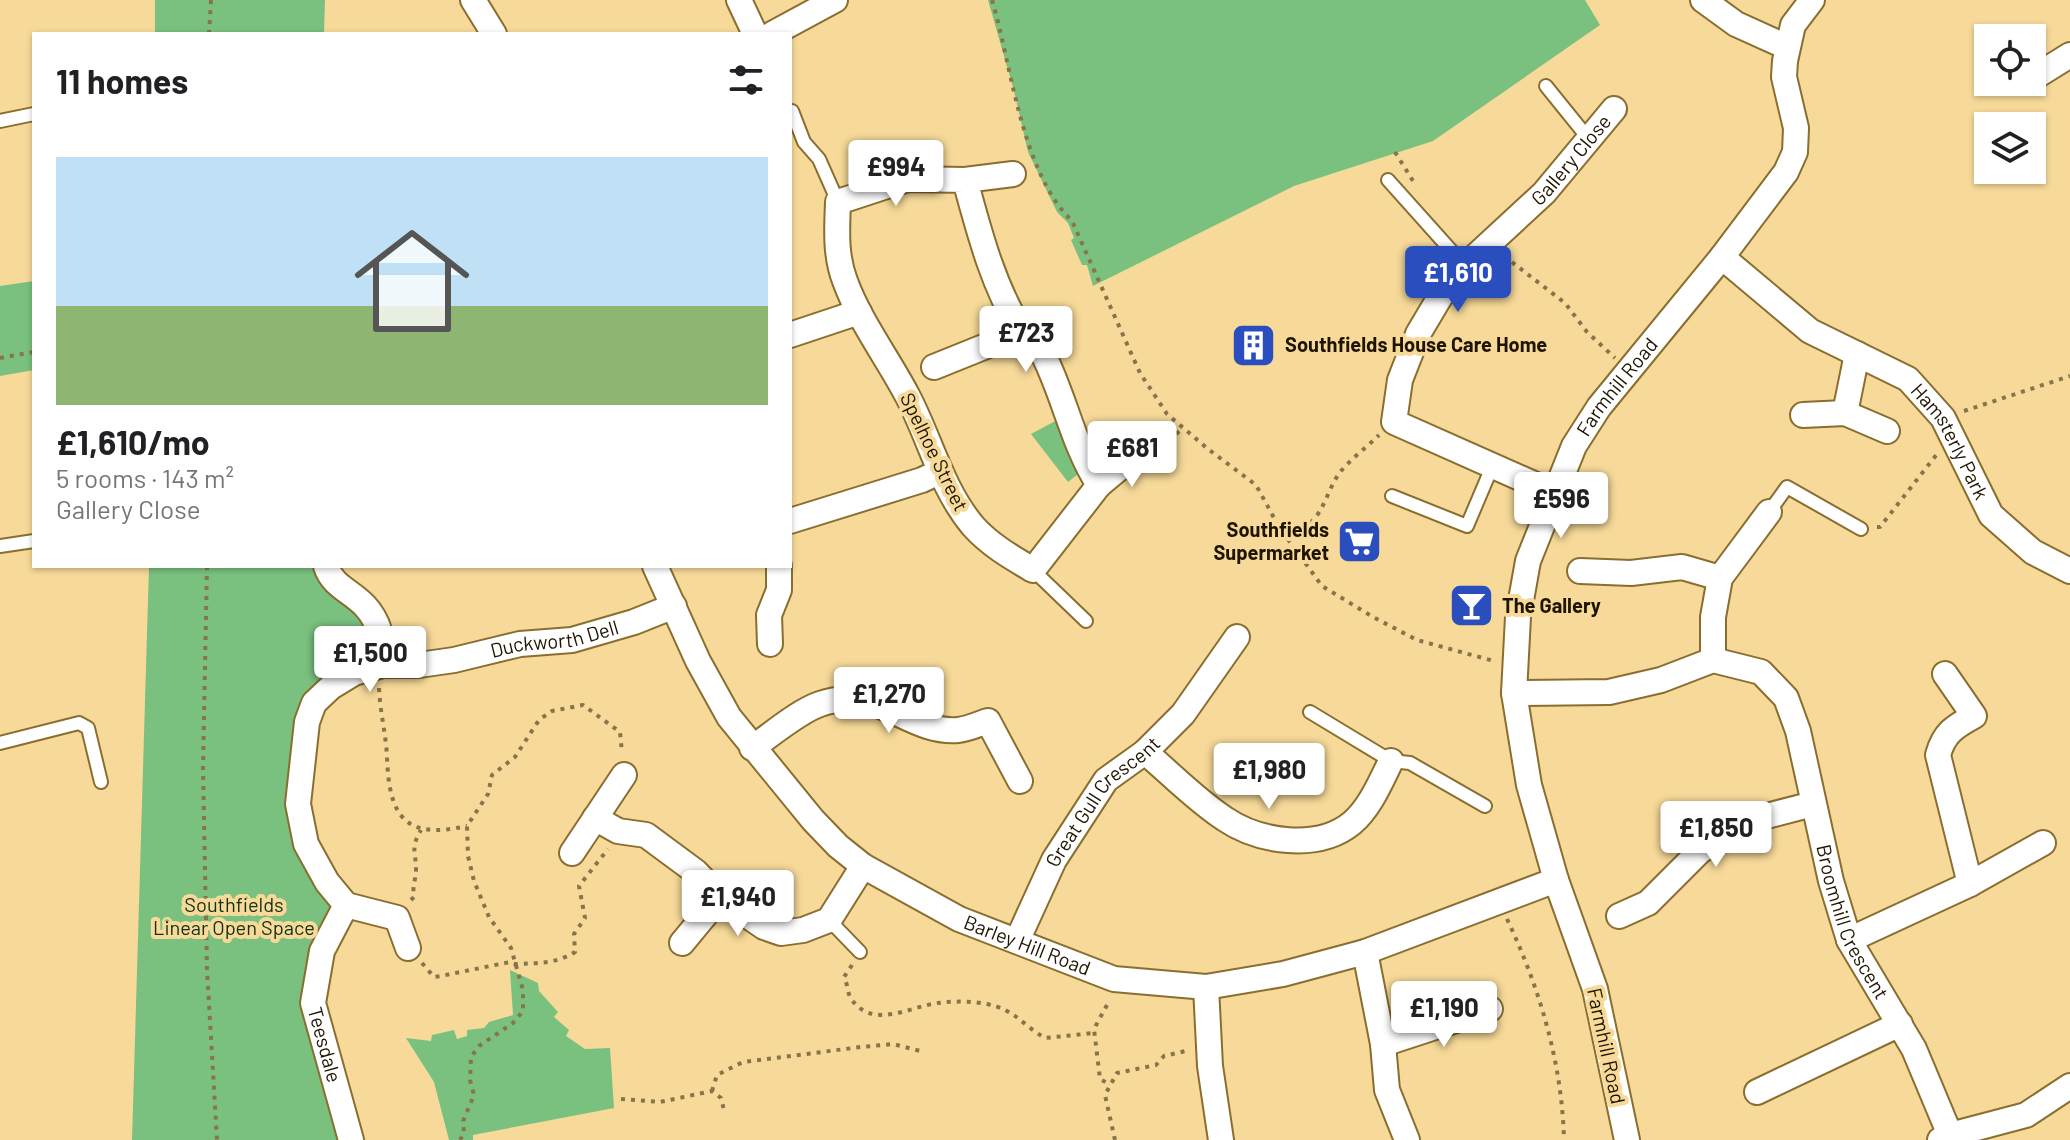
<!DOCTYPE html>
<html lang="en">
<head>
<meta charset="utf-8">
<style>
	body { margin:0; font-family:Barlow,sans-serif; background:#f6f6f6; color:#202124; height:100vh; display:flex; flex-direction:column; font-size:30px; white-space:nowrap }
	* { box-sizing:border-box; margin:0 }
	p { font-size:26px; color:#757577 }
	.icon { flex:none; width:44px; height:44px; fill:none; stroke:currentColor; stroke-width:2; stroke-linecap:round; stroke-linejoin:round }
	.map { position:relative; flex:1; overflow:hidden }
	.drawer { position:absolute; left:32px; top:32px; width:760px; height:536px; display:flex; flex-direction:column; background:#fff; border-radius:0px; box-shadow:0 2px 6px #0004 }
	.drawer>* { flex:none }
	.buttons { position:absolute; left:1974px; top:24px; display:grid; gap:16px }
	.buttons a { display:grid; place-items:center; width:72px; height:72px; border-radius:0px; background:#fff; box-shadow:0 2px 6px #0004; font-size:40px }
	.price { position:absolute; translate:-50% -68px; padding:0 18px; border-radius:8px; background:#fff; color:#222; font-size:26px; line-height:52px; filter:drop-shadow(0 2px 4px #0008) }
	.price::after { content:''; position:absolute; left:50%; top:48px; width:24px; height:18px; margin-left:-12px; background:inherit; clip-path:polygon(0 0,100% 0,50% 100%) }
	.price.current { background:#2a4ebe; color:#fff }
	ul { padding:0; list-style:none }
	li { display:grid; align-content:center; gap:16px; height:424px; padding:0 24px }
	li span { display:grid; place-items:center; height:248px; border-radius:0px; color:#555 }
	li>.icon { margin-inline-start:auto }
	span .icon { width:144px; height:144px; fill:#fffc; stroke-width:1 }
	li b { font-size:34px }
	h2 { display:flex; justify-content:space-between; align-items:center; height:96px; padding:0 24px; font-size:34px }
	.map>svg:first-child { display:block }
	.green { fill:#7ac17f }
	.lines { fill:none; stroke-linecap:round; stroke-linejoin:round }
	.lane-casing { stroke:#896e2f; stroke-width:16 }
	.street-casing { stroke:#896e2f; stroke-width:28 }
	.path { stroke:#88744a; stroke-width:4; stroke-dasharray:4 6; stroke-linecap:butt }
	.lane { stroke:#fff; stroke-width:12 }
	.street { stroke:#fff; stroke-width:24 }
	.labels { text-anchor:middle; stroke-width:8; stroke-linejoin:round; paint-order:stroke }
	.street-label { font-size:20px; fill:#1e1400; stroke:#f7da99 }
	.poi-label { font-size:20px; font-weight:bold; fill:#1e1400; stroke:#f7da99; text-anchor:start }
	.park-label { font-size:20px; fill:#103114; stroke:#f7da99 }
</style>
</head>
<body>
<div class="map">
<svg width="2070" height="1140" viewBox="0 0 2070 1140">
	<rect width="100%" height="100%" fill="#f7da99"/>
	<!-- green -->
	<g class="green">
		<path d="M 155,0 L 325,0 L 324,34 L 155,34 Z"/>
		<path d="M 988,0 L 1585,0 L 1600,25 L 1433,141 L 1294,186 L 1093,286 L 1087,265 L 1082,265 L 1071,240 L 1074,238 L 1068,223 L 1057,212 L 1028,152 L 1014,91 Z"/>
		<path d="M 34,281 L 34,370 L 0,376 L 0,286 Z"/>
		<path d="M 1061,418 L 1082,471 L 1068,482 L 1031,434 Z"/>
		<path d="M 149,566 L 326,566 L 383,649 L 314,703 L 298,804 L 346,905 L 313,1003 L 350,1140 L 132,1140 Z"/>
		<path d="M 510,970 L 538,983 L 539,991 L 558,1012 L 554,1017 L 569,1030 L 566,1036 L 585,1049 L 610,1048 L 614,1108 L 473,1135 L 473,1140 L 449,1140 L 434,1082 L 406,1038 L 431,1041 L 432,1035 L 454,1030 L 457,1039 L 467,1036 L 467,1030 L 484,1028 L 489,1022 L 513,1015 Z"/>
	</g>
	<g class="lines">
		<defs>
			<g id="lane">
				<path d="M 1546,86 L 1588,138"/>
				<path d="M 792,111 L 804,142 L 819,159 L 838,202"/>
				<path d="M 0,121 L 34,114"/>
				<path d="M 1388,180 L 1465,266"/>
				<path d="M 1392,496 L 1467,526 L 1492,467"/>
				<path d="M 1769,512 L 1787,487 L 1861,529"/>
				<path d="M 0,546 L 34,541"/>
				<path d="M 1033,570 L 1086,621"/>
				<path d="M 1310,712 L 1391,761 L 1410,763 L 1485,806"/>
				<path d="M 0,743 L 79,723 L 88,728 L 101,782"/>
				<path d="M 829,920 L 860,952"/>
			</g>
			<g id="street">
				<path d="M 473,0 L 494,34"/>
				<path d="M 739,0 L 755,34"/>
				<path d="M 1703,0 L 1736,24 L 1787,47"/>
				<path d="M 772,34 L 835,0"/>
				<path d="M 2038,75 L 2070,55"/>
				<path d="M 965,180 C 979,231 992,283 1020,329 C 1026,339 1039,345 1044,356 C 1065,398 1073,445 1099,485 L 1033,570 C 1011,557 990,545 973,526 C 941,488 930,438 907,395 C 887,357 860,322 845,281 C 835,255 837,229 838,202 L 908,179 L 965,180 L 1013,174"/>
				<path id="s1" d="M 1722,257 L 1810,331 L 1908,379 L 1943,418 L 1991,515 L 2033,552 L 2070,571"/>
				<path d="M 790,335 L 859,312"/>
				<path d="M 934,367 L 1021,332"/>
				<path d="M 1845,413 L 1857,354"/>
				<path d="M 1803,415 L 1845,413 L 1887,431"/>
				<path d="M 1099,485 L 1122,466 L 1141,456"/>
				<path id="s2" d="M 1554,493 L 1394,422 L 1400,380 L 1418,334 L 1440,297 L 1465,266 L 1544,193 L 1614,109"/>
				<path d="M 790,521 L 922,480 L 939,472"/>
				<path d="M 326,566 C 332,586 351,591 365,606 C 380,622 384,643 383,665"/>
				<path id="s3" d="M 655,566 L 698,661 L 729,717 L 813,820 L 838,846 L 863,866 L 959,919 L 1114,979 L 1206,987 L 1283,974 L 1365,952 L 1556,880"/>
				<path d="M 1580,571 L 1631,573 L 1682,567 L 1720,578"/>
				<path d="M 770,644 L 769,615 L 779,590 L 779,566"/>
				<path d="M 1713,660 L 1713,617 L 1720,578 L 1769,512"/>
				<path d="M 1945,674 L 1974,716 C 1954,727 1944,733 1938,755 L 1970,884"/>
				<path id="s4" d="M 1514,693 L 1609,692 L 1661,680 L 1713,660 L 1761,672 L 1786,698 L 1798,731 L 1831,881 L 1849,940 L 1914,1049 L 1950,1135"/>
				<path d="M 752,748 C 771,735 799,711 820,704 C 879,684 908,734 958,730 C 968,729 979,724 988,721 L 1020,781"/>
				<path d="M 1145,752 C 1171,774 1197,801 1225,819 C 1259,842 1318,851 1352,823 C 1370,808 1381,781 1391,761"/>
				<path d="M 595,818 L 618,831 L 646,835 L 696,872 L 720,897 L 764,927 L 781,933 L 803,930 L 829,920 L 863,866"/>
				<path d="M 572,853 L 624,775"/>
				<path id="s5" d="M 346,905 L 322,951 L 313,1003 L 351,1140"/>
				<path d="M 1619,916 L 1648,903 L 1700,851 L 1755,819 L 1813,804"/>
				<path d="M 1849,940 L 1970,884 L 2043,843"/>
				<path id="s6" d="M 1017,941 L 1054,860 L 1106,780 L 1145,752 L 1183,714 L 1237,637"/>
				<path d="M 682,943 L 720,897"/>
				<path id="s7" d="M 408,948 L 397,918 L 346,905 L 327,882 L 306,844 L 298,804 L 307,722 L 314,703 L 331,687 L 354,673 L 383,665 L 419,665 L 454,660 L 520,644 L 572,640 L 634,622 L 674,606"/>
				<path d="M 1365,952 L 1383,1044 L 1387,1090 L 1407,1140"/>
				<path d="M 1206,987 L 1210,1066 L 1221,1140"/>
				<path d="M 1383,1044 L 1490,1009"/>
				<path d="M 1757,1092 L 1900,1024"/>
				<path id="s8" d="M 1627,1140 L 1595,989 L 1556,880 L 1529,785 L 1514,693 L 1518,617 L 1528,561 L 1574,446 L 1599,407 L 1722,257 L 1786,172 L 1795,152 L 1796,128 L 1784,77 L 1785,61 L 1793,25 L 1812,0"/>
				<path d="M 1940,1140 L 1950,1135 L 2026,1115 L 2070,1086"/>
			</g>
		</defs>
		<!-- lane casing -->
		<use href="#lane" class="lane-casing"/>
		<!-- street casing -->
		<use href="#street" class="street-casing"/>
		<!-- path -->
		<g class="path">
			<path d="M 992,0 C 1012,67 1021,171 1072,221 L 1140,373 L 1167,414 L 1208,449 L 1256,485 L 1279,527 L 1322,586 L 1373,617 L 1417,640 L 1494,661"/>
			<path d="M 209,34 L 211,0"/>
			<path d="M 1395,152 L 1413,181"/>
			<path d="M 1504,256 L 1565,303 L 1587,332 L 1615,358"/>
			<path d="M 0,358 L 34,352"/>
			<path d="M 1964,411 L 2070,376"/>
			<path d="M 1161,447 L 1183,428"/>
			<path d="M 1877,527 L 1880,527 L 1937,454"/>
			<path d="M 1282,528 C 1322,537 1323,493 1341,471 C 1352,458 1367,447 1379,435"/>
			<path d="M 207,566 L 203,769 L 207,969 L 217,1140"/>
			<path d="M 379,688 C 380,712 386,734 387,757 C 389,817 405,840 467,826"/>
			<path d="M 411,900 L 414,897 C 412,883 416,881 416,870 C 416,850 410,849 421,830"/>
			<path d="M 1507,919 C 1540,989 1562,1063 1564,1140"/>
			<path d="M 422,963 L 434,977 L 441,976 L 510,962 L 515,964 C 537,963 556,964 575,952 L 574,934 L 585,918 L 579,886 L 608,849"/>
			<path d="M 852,965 L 844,977 C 848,984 847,994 852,1000 C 874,1030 911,1006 938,1003 C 954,1001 971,1001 987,1004 C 1016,1010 1022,1025 1045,1038 L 1094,1033"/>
			<path d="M 1107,1005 L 1094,1029 L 1100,1079 L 1109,1084"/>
			<path d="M 712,1091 L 717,1075 L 743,1062 L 861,1047 L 893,1044 L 920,1051"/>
			<path d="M 621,1099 L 660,1102 L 712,1091 L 721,1098 L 724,1110"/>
			<path d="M 460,1140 L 464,1133 L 463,1121 L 474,1095 L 470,1080 L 471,1057 L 479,1046 L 513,1023 L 523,1011 L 523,990 L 511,948 L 489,917 L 474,881 L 468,856 L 467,826 L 488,794 L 492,775 L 515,757 L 539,720 L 552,711 L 583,705 L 620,732 L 622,753"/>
			<path d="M 1115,1140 L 1105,1095 L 1117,1073 L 1156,1065 L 1164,1056 L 1190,1050"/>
		</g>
		<!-- lane -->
		<use href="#lane" class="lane"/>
		<!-- street -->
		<use href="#street" class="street"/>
	</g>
	<!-- icons -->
	<defs>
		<symbol id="building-square" viewBox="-11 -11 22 22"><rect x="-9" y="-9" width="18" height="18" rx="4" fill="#2a4ebe" stroke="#f7da99"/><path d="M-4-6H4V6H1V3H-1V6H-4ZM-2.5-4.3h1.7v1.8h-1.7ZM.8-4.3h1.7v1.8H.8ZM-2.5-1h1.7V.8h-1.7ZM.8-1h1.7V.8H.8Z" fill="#fff"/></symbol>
		<symbol id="supermarket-square" viewBox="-11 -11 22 22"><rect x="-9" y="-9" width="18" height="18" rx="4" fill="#2a4ebe" stroke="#f7da99"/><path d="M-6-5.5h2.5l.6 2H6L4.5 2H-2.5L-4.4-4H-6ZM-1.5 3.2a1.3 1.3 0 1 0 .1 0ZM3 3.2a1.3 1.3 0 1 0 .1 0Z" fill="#fff"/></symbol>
		<symbol id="bar-square" viewBox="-11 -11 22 22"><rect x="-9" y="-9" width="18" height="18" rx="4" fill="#2a4ebe" stroke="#f7da99"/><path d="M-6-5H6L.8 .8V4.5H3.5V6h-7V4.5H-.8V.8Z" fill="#fff"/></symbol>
	</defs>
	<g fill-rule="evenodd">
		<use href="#building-square" x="1228" y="320" width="51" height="51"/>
		<use href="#supermarket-square" x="1334" y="516" width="51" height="51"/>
		<use href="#bar-square" x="1446" y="580" width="51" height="51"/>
	</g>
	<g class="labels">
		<!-- street labels -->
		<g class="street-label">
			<text dy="7" stroke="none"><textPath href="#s2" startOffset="500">Gallery Close</textPath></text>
			<text dy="7" stroke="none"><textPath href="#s8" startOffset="792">Farmhill Road</textPath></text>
			<text dy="7" stroke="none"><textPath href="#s1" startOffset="300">Hamsterly Park</textPath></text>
			<text transform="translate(934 452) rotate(64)" y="7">Spelhoe Street</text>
			<text dy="7" stroke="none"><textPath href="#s7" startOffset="556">Duckworth Dell</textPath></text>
			<text dy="7" stroke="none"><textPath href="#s6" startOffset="166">Great Gull Crescent</textPath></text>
			<text dy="7" stroke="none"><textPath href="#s4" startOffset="524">Broomhill Crescent</textPath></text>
			<text dy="7" stroke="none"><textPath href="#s3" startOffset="552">Barley Hill Road</textPath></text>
			<text dy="7" stroke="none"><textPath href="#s5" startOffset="148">Teesdale</textPath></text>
			<text transform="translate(1606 1046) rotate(78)" y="7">Farmhill Road</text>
		</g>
		<!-- poi labels -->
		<g class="poi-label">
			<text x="1285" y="352">Southfields House Care Home</text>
			<text x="1329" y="537" text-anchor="end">Southfields<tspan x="1329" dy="23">Supermarket</tspan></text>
			<text x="1502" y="613">The Gallery</text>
		</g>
		<!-- park labels -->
		<g class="park-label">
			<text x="234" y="912">Southfields<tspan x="234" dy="23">Linear Open Space</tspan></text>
		</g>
	</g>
</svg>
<div class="buttons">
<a><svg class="icon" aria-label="locate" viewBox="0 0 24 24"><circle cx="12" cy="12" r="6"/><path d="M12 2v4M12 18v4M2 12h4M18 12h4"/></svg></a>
<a><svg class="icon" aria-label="layers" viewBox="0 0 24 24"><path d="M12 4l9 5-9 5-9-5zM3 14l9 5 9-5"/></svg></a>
</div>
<b class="price" style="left:896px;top:208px">£994</b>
<b class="price current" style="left:1458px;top:314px">£1,610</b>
<b class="price" style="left:1026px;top:374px">£723</b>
<b class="price" style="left:1132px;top:489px">£681</b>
<b class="price" style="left:1561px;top:540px">£596</b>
<b class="price" style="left:370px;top:694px">£1,500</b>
<b class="price" style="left:889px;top:735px">£1,270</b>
<b class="price" style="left:1269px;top:811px">£1,980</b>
<b class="price" style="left:1716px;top:869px">£1,850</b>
<b class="price" style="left:738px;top:938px">£1,940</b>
<b class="price" style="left:1444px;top:1049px">£1,190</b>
<section class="drawer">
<h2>11 homes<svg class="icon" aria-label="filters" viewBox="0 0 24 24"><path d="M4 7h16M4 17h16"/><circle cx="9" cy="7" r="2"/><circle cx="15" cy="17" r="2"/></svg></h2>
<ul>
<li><span style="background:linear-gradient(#bfe0f5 60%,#8fb573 0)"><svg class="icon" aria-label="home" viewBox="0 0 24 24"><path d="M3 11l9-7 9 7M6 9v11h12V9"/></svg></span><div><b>£1,610/mo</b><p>5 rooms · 143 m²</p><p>Gallery Close</p></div></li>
</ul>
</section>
</div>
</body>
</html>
